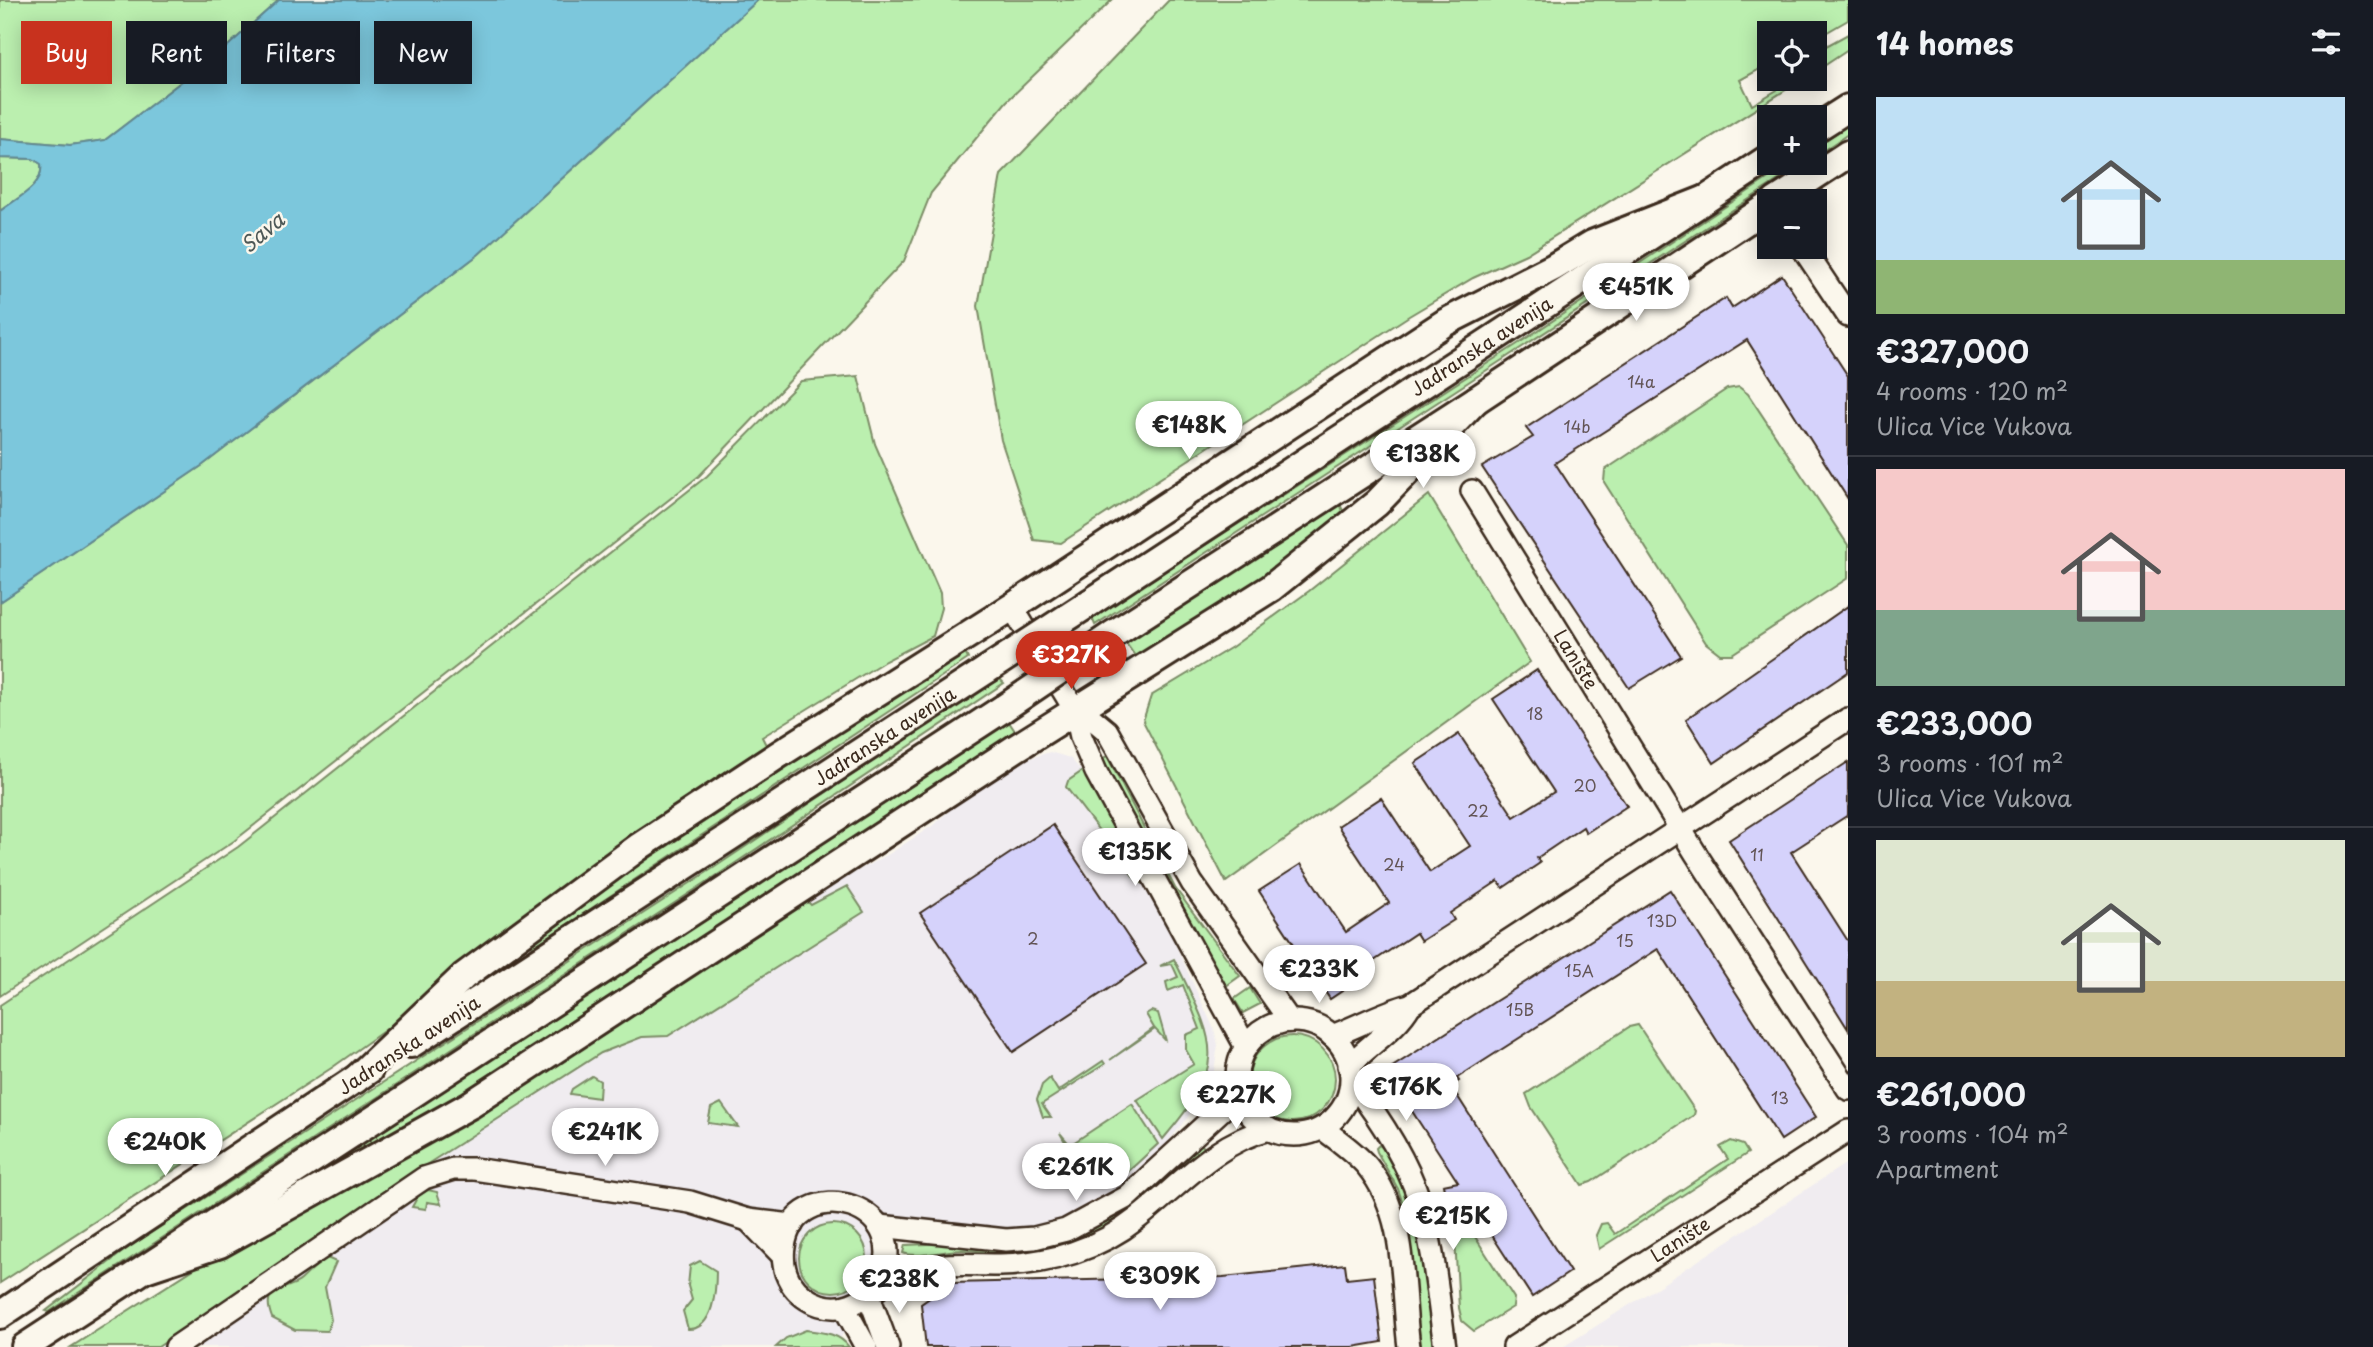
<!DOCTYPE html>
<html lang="en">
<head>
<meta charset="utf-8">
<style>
	body { margin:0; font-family:"Playpen Sans",sans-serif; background:#242831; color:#f1f3f6; height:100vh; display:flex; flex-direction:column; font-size:26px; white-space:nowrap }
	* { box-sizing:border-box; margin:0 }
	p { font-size:23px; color:#9ea1a6 }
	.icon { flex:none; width:38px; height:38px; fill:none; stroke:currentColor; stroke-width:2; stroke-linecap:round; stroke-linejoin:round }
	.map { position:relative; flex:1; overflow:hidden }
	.drawer { display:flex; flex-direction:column; background:#171b24; width:525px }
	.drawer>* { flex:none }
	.hud { position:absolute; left:21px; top:21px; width:665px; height:63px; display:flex; gap:14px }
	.tools { position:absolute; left:1757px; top:21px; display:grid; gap:14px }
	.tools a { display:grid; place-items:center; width:70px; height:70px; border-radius:0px; background:#171b24; box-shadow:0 4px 18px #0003; font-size:35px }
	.price { position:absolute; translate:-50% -60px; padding:0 16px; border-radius:24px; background:#fff; color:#222; font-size:23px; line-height:46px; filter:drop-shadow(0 2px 4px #0008) }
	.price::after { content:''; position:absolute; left:50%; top:42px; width:21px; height:16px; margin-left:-10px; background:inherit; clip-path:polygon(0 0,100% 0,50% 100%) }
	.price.current { background:#c8321e; color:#fff }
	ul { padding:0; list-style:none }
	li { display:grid; align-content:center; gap:14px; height:371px; padding:0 28px }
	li+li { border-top:2px solid #363941 }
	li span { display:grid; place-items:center; height:217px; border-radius:0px; color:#555 }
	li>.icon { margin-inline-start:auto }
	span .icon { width:126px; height:126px; fill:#fffc; stroke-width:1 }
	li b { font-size:30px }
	h2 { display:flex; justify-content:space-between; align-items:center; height:84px; padding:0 28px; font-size:30px }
	.tag { padding:0 24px; border-radius:0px; background:#171b24; box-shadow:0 4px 18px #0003; font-size:24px; line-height:63px }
	.tag.current { background:#c8321e; color:#fff }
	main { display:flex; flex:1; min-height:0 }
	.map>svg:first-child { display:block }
	.built { fill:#f0ecf0 }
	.green { fill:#bbefaf; stroke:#7b8c66; stroke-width:2 }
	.water { fill:#7cc7dc; stroke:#628890; stroke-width:2 }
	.building { fill:#d5d2fb; stroke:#3b2a1e; stroke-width:2 }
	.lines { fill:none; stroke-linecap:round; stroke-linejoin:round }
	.minor-casing { stroke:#3b2a1e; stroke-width:26 }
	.major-casing { stroke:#3b2a1e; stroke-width:32 }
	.minor { stroke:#fbf7ec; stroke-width:21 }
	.major { stroke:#fbf7ec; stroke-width:26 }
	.major-bridge-casing { stroke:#3b2a1e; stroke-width:32; stroke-linecap:butt }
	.major-bridge { stroke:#fbf7ec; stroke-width:26 }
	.labels { text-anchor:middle; stroke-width:5; stroke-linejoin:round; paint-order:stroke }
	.number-label { font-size:16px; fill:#625455 }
	.street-label { font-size:19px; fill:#3b2a1e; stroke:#fbf7ec }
	.water-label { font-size:21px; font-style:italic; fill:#4e5957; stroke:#fbf7ec }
</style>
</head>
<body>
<main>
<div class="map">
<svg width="1848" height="1347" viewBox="0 0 1848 1347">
	<rect width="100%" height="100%" fill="#fbf7ec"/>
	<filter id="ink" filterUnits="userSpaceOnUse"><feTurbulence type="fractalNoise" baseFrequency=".0143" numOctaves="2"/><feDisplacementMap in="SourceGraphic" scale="14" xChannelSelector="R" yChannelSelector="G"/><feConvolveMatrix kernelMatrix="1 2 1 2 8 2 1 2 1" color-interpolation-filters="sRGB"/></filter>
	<g filter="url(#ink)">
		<!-- built -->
		<g class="built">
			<path d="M 1050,752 L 1070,758 L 1090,780 L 1170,933 L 1214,1029 L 1218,1045 L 1212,1084 L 1207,1093 L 1164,1147 L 1124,1187 L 1049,1225 L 1022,1230 L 992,1229 L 904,1216 L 836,1347 L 86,1347 L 805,899 L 889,854 L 932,826 L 972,791 L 1021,761 Z"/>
			<path d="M 1848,1162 L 1848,1347 L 1563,1347 L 1661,1285 Z"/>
		</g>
		<!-- green -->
		<g class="green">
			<path d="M 0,0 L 279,0 L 229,45 L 105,140 L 70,145 L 0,139 Z"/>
			<path d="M 758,0 L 1112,0 L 1006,102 L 931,193 L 904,261 L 699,476 L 234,841 L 0,996 L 0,602 L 203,465 L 479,254 Z"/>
			<path d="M 1169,0 L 1848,0 L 1848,20 L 1815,39 L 1815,33 L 1769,33 L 1769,64 L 1740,80 L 1752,105 L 1777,90 L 1771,79 L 1803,79 L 1526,254 L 1473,278 L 1409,316 L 1061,543 L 1034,540 L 1001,440 L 978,306 L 1001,175 Z"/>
			<path d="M 1848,34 L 1848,50 L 1815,72 L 1815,52 Z"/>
			<path d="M 1848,125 L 1848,134 L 1815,156 L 1815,147 Z"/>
			<path d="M 0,158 L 33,159 L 41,164 C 45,186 15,199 0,211 Z"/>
			<path d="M 1791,163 L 1805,163 L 1095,625 L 1092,618 L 1516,345 Z"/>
			<path d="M 858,376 L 875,444 L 940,593 L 941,608 L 933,636 L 885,661 L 762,737 L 766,745 L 664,813 L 547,898 L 392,1025 L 333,1067 L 0,1283 L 0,1005 L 238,847 L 707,476 L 801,381 Z"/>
			<path d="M 1739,387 L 1748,394 L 1848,545 L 1848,578 L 1732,654 L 1720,654 L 1706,643 L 1604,482 L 1605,470 L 1727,389 Z"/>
			<path d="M 1429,495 L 1530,662 L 1226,882 L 1143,721 L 1151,696 L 1232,647 L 1309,591 Z"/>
			<path d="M 1340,504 L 1343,511 L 1291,559 L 1138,660 L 1125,642 Z"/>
			<path d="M 964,650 L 968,659 L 533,947 L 527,939 Z"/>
			<path d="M 998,677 L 1004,683 L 722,872 L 49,1312 L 46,1311 L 129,1247 L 715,867 Z"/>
			<path d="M 1007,719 L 1019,737 L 440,1110 L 342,1164 L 340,1158 Z"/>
			<path d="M 1107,756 L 1175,888 L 1240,976 L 1226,986 L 1165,882 L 1102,759 Z"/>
			<path d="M 1084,770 L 1090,780 L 1142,883 L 1138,882 L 1066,787 L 1068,781 Z"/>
			<path d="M 847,886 L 864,912 L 668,1036 L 642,1037 L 601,1053 L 418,1170 L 158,1347 L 71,1347 L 222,1251 L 386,1167 L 481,1111 L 805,899 L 811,905 Z"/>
			<path d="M 1174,959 C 1216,1045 1230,1061 1163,1139 L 1137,1100 L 1194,1064 L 1186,1050 L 1186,1035 L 1200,1029 L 1183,985 L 1168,991 L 1166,982 L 1178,977 L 1172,964 L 1160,966 Z"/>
			<path d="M 1250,988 L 1260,1004 L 1243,1013 L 1234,999 Z"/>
			<path d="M 1151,1011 L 1158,1013 L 1166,1041 L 1155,1029 L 1110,1060 L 1154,1028 L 1146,1014 Z"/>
			<path d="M 1638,1025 L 1695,1111 L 1694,1115 L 1591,1182 L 1582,1185 L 1531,1107 L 1526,1094 L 1629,1027 Z"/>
			<circle cx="1292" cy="1079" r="43"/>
			<path d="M 1103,1061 L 1105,1064 L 1042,1104 L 1051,1117 L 1043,1117 L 1037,1100 L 1042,1085 L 1050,1078 L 1058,1091 Z"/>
			<path d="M 592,1076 L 600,1081 L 599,1098 L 570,1094 L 572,1089 Z"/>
			<path d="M 721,1103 L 738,1127 L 708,1123 L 711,1108 Z"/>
			<path d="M 1132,1104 L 1158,1144 L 1119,1180 L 1103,1183 L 1097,1179 L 1089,1183 L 1060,1133 L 1070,1145 Z"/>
			<path d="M 1731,1141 L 1743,1145 L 1748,1153 L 1599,1249 L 1596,1235 L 1601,1224 L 1607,1223 L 1615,1234 L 1728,1159 L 1720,1147 Z"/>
			<path d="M 1200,1142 L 1204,1148 C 1142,1197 1101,1249 1016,1254 C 998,1255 980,1250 962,1250 C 945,1250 918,1259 903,1253 L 905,1245 L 1070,1238 L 1120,1213 Z"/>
			<path d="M 1379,1145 C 1415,1168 1428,1305 1434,1347 L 1421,1347 L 1406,1213 L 1398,1189 L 1377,1152 L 1376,1148 Z"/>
			<path d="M 428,1190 L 437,1192 L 441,1204 L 427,1202 L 426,1209 L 412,1207 L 418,1196 Z"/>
			<path d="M 1457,1217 L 1465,1221 L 1514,1298 L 1513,1307 L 1474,1331 L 1462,1321 L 1459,1308 L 1454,1222 Z"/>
			<circle cx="833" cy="1258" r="34"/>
			<path d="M 327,1258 L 336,1262 L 325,1287 L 331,1320 L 327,1331 L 295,1330 L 272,1318 C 259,1284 287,1292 301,1280 C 310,1272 316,1264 327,1258 Z"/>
			<path d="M 700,1261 L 716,1271 C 716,1289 714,1330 688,1329 L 683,1311 L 692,1300 L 688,1286 L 690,1266 Z"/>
			<path d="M 806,1330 C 822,1332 839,1333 849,1347 L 776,1347 L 786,1338 Z"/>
		</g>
		<!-- water -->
		<path class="water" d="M 279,0 L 758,0 L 479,254 L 203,465 L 0,602 L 0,211 C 15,199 45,186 41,164 L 33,159 L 0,158 L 0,139 L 70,145 L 105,140 L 229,45 Z"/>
		<!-- building -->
		<g class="building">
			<path d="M 1782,275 L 1848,376 L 1848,499 L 1747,340 L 1555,463 L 1681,656 L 1629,688 L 1482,467 L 1533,437 L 1526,428 L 1726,298 L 1732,308 Z"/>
			<path d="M 1848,606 L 1848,672 L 1714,763 L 1686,719 Z"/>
			<path d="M 1537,670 L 1627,806 L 1586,833 L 1583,827 L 1537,858 L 1540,863 L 1503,888 L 1498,881 L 1450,913 L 1454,920 L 1421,941 L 1416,933 L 1365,967 L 1369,973 L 1330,999 L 1259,891 L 1301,864 L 1346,932 L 1389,903 L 1338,826 L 1381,798 L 1430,872 L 1470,846 L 1415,763 L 1459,734 L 1514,817 L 1554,792 L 1493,699 Z"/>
			<path d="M 1848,762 L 1848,815 L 1791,852 L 1848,941 L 1848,1029 L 1729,840 Z"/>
			<path d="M 1053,825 L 1146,964 L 1013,1052 L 920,913 Z"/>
			<path d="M 1670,890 L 1816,1117 L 1781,1140 L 1658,949 L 1457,1078 L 1459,1081 L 1451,1086 L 1570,1272 L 1532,1297 L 1469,1200 L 1447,1204 L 1443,1185 L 1458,1182 L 1386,1071 Z"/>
			<path d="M 1345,1264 L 1347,1279 L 1374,1276 L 1382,1342 L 1353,1347 L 926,1347 L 921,1304 L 951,1283 L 1223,1277 Z"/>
		</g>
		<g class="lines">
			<defs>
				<g id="minor">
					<path d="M 1802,247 L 1848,316"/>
					<path id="s1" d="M 1472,491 L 1696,854 L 1848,1089"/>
					<path d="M 1012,607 L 1075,710 L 1081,737 L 1096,772 L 1246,1047"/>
					<path d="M 1075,710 L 1089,716 L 1107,731 L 1192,883 L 1290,1021"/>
					<circle cx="1294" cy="1078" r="57"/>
					<path d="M 1332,1036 C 1359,1026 1383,1012 1410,1005 L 1848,719"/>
					<path d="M 1349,1066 C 1368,1045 1397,1029 1410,1005"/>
					<path d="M 1352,1082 C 1379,1117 1405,1156 1419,1199 C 1434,1246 1438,1297 1445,1347"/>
					<path d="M 1322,1128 C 1337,1140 1354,1151 1367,1166 C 1408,1216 1401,1286 1409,1347"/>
					<path d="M 880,1226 L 1006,1240 L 1034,1238 L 1066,1230 L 1127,1197 L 1239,1094"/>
					<path d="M 783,1256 L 748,1220 L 792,1225"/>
					<path d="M 877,1287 C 923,1203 794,1169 784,1247 C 782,1260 784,1272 791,1283 C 798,1294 808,1301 820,1305 C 858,1317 877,1280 910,1271 C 940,1262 970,1265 1000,1265 C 1050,1264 1099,1249 1138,1218 C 1180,1185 1215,1143 1269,1129"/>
					<path d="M 869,1296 L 888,1347"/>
					<path d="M 844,1307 L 866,1347"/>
					<path d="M 176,1347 L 424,1178 L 453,1169 L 474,1169 L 690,1202 L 748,1220"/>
					<path id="s2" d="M 1514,1347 L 1848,1131"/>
				</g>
				<g id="major">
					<path d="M 1815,129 L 1848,108"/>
					<path d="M 1776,201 L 1848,154"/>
					<path id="s3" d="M 1091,602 L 1769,158"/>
					<path d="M 1112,635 L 1476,400 L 1769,206"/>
					<path id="s4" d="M 411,1044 L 988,669"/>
					<path d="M 355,1080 L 464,976 L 640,846 L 778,755 L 1012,607 L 1446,322 L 1554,267 L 1592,244 L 1706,199"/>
					<path d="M 145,1269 L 220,1244 L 470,1105 L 1016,748 L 1271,588 L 1377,503 L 1476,400"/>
					<path d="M 0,1315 L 369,1070"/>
					<path d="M 25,1347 L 1004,708"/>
				</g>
			</defs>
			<!-- minor casing -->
			<use href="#minor" class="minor-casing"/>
			<!-- major casing -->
			<use href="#major" class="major-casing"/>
			<!-- minor -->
			<use href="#minor" class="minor"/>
			<!-- major -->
			<use href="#major" class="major"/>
			<defs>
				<g id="major-bridge">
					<path d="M 988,669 L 1091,602"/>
					<path d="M 1004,708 L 1112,635"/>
				</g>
			</defs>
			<!-- major-bridge casing -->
			<use href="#major-bridge" class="major-bridge-casing"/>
			<!-- major-bridge -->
			<use href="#major-bridge" class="major-bridge"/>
		</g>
	</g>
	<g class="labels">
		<!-- number labels -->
		<g class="number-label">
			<text x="1641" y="388">14a</text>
			<text x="1577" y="433">14b</text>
			<text x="1535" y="720">18</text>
			<text x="1585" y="792">20</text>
			<text x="1478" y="817">22</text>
			<text x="1757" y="861">11</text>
			<text x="1394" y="871">24</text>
			<text x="1662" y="927">13D</text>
			<text x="1033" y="945">2</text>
			<text x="1625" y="947">15</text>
			<text x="1579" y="977">15A</text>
			<text x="1520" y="1016">15B</text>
			<text x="1780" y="1104">13</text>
		</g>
		<!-- street labels -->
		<g class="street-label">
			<text dy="7" stroke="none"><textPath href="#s3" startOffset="467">Jadranska avenija</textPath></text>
			<text dy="7" stroke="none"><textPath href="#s1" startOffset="198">Lanište</textPath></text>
			<text dy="7" stroke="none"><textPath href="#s4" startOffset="565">Jadranska avenija</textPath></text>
			<text transform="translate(409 1045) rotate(-33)" y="7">Jadranska avenija</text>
			<text dy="7" stroke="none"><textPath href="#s2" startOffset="198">Lanište</textPath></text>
		</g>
		<!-- water labels -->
		<g class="water-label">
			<text transform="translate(263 233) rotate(-40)" y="7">Sava</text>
		</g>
	</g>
</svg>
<div class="tools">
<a><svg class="icon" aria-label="locate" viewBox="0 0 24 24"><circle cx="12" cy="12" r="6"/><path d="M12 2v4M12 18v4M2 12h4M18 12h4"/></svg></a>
<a>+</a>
<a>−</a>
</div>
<b class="price" style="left:1636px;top:323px">€451K</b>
<b class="price" style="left:1189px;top:461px">€148K</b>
<b class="price" style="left:1423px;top:490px">€138K</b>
<b class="price current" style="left:1071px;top:691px">€327K</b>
<b class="price" style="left:1135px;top:888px">€135K</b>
<b class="price" style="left:1319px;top:1005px">€233K</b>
<b class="price" style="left:1406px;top:1123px">€176K</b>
<b class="price" style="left:1236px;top:1131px">€227K</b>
<b class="price" style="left:605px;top:1168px">€241K</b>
<b class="price" style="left:165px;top:1178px">€240K</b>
<b class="price" style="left:1076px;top:1203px">€261K</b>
<b class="price" style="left:1453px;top:1252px">€215K</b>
<b class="price" style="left:1160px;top:1312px">€309K</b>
<b class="price" style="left:899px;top:1315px">€238K</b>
<div class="hud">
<a class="tag current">Buy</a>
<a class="tag">Rent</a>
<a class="tag">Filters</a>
<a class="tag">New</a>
</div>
</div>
<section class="drawer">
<h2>14 homes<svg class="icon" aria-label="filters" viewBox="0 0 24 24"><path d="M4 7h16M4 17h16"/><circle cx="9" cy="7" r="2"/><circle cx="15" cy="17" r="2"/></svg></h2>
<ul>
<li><span style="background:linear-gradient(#bfe0f5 75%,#8fb573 0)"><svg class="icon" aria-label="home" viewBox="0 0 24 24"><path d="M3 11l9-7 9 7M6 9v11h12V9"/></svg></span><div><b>€327,000</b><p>4 rooms · 120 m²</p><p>Ulica Vice Vukova</p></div></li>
<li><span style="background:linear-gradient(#f6c9c9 65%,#7fa58c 0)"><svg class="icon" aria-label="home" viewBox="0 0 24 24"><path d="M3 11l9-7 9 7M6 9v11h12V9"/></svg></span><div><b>€233,000</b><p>3 rooms · 101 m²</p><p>Ulica Vice Vukova</p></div></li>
<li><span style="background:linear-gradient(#dfe7d0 65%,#c2b280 0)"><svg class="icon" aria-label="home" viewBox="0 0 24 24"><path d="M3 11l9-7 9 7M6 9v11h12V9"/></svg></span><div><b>€261,000</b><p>3 rooms · 104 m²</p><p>Apartment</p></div></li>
</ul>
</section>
</main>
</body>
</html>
